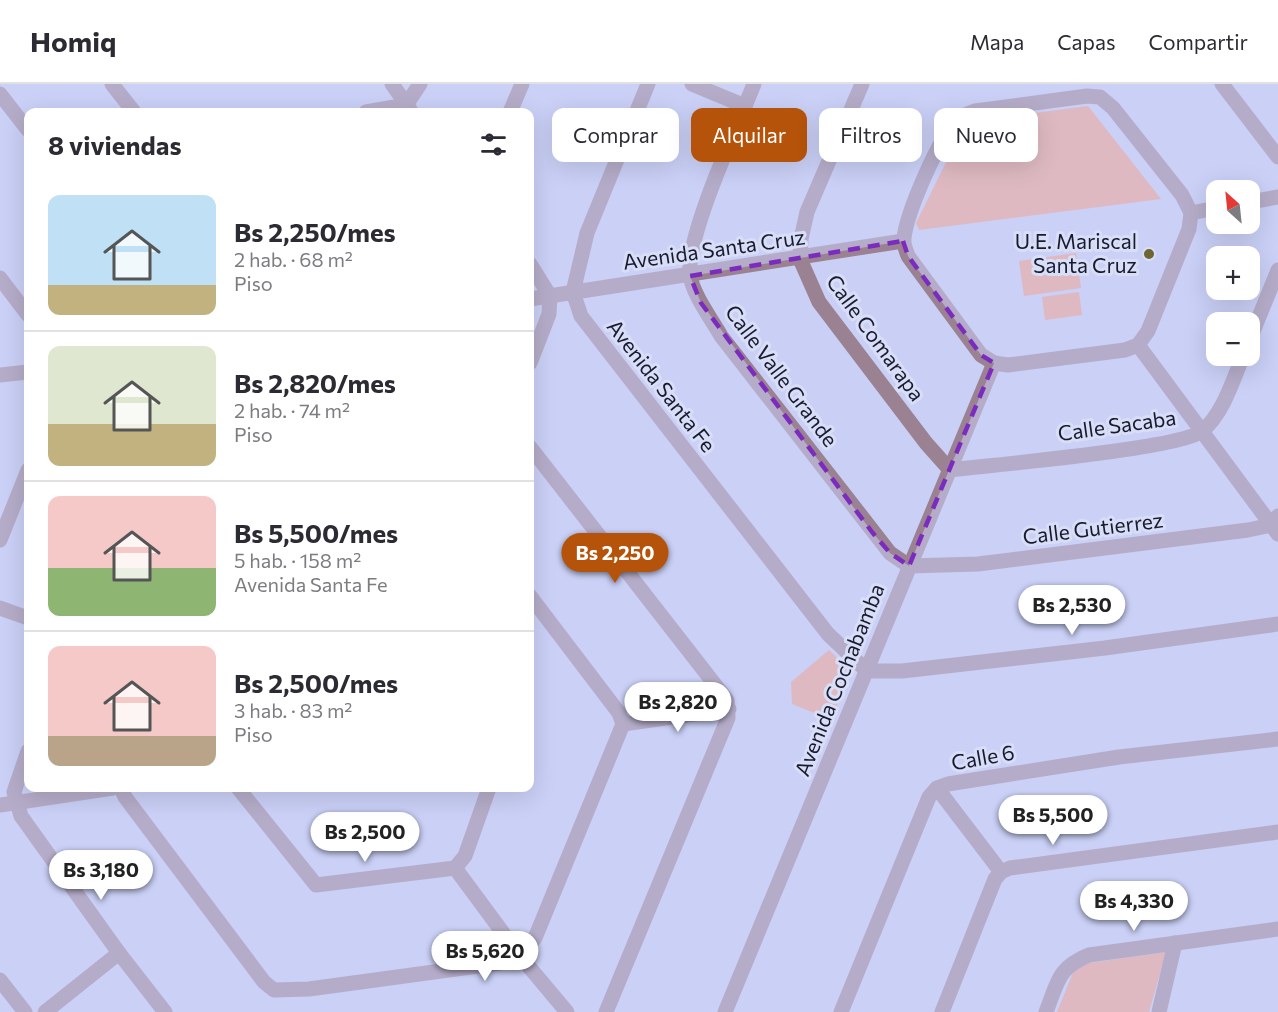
<!DOCTYPE html>
<html lang="es">
<head>
<meta charset="utf-8">
<style>
	body { margin:0; font-family:Commissioner,sans-serif; background:#f7f7f7; color:#2b2b33; height:100vh; display:flex; flex-direction:column; font-size:22px; white-space:nowrap }
	* { box-sizing:border-box; margin:0 }
	p { font-size:20px; color:#7c7c81 }
	.icon { flex:none; width:33px; height:33px; fill:none; stroke:currentColor; stroke-width:2; stroke-linecap:round; stroke-linejoin:round }
	.map { position:relative; flex:1; overflow:hidden }
	.side { position:absolute; left:24px; top:24px; width:510px; height:684px; display:flex; flex-direction:column; background:#fff; border-radius:12px; box-shadow:0 6px 24px #0002 }
	.side>* { flex:none }
	.banner { position:absolute; left:552px; top:24px; width:570px; height:54px; display:flex; gap:12px }
	.needle { width:39px; rotate:333deg }
	.buttons { position:absolute; left:1206px; top:96px; display:grid; gap:12px }
	.buttons a { display:grid; place-items:center; width:54px; height:54px; border-radius:12px; background:#fff; box-shadow:0 6px 24px #0002; font-size:30px }
	.price { position:absolute; translate:-50% -51px; padding:0 14px; border-radius:21px; background:#fff; color:#222; font-size:20px; line-height:39px; filter:drop-shadow(0 2px 3px #0008) }
	.price::after { content:''; position:absolute; left:50%; top:36px; width:18px; height:14px; margin-left:-9px; background:inherit; clip-path:polygon(0 0,100% 0,50% 100%) }
	.price.selected { background:#b45309; color:#fff }
	ul { padding:0; list-style:none }
	li { display:flex; align-items:center; gap:18px; height:150px; padding:0 24px }
	li+li { border-top:2px solid #e1e1e2 }
	li span { display:grid; place-items:center; flex:none; width:168px; height:120px; border-radius:12px; color:#555 }
	li>.icon { margin-inline-start:auto }
	span .icon { width:72px; height:72px; fill:#fffc; stroke-width:1 }
	li b { font-size:26px }
	h2 { display:flex; justify-content:space-between; align-items:center; height:72px; padding:0 24px; font-size:26px }
	.chip { padding:0 21px; border-radius:12px; background:#fff; box-shadow:0 6px 24px #0002; font-size:21px; line-height:54px }
	.chip.selected { background:#b45309; color:#fff }
	header { display:flex; align-items:center; gap:36px; box-sizing:border-box; height:84px; padding:0 30px; background:#fff; border-bottom:2px solid #e1e1e2 }
	header strong { font-size:28px }
	nav { display:flex; gap:33px; margin-inline-start:auto; font-size:21px }
	.map>svg:first-child { display:block }
	.green { fill:#f69d82 }
	.lines { fill:none; stroke-linecap:round; stroke-linejoin:round }
	.minor { stroke:#9b8293; stroke-width:15 }
	.marked { fill:none; stroke:#7b2cbf; stroke-width:4.5; stroke-dasharray:12 8; stroke-linejoin:round }
	.poi-dot { fill:#6f6532; stroke:#d9def7; stroke-width:2 }
	.labels { text-anchor:middle; stroke-width:6; stroke-linejoin:round; paint-order:stroke }
	.poi-label { font-size:21px; fill:#181a30; stroke:#d9def7; text-anchor:end }
	.street-label { font-size:21px; fill:#181a30; stroke:#d9def7 }
</style>
</head>
<body>
<header>
<strong>Homiq</strong>
<nav><a>Mapa</a><a>Capas</a><a>Compartir</a></nav>
</header>
<div class="map">
<svg width="1278" height="928" viewBox="0 0 1278 928">
	<rect width="100%" height="100%" fill="#cad0f5"/>
	<!-- green -->
	<g class="green">
		<path d="M 1088,22 L 1161,115 L 919,146 L 916,139 L 966,38 Z"/>
		<path d="M 1076,169 L 1081,204 L 1024,212 L 1019,177 Z"/>
		<path d="M 1079,208 L 1082,231 L 1045,236 L 1042,213 Z"/>
		<path d="M 829,566 L 849,585 L 832,636 L 792,620 L 791,598 Z"/>
		<path d="M 1166,868 L 1149,928 L 1057,928 L 1076,881 Z"/>
	</g>
	<g class="lines">
		<!-- minor -->
		<g class="minor">
			<path d="M 112,0 L 134,28"/>
			<path d="M 392,0 L 411,27"/>
			<path d="M 648,0 L 587,149 L 573,208 L 581,232 L 828,550 L 867,587 L 902,587 L 1105,564 L 1278,540"/>
			<path d="M 692,0 L 745,22"/>
			<path d="M 754,0 C 738,41 686,151 690,191 C 692,209 712,236 721,252 L 890,469 L 909,482 L 978,480 L 1248,446 L 1271,441 L 1278,432"/>
			<path d="M 862,0 L 807,128 L 801,155 L 800,175 L 819,218 L 926,359 L 950,386 C 990,381 1180,365 1202,347 C 1223,330 1233,296 1243,272"/>
			<path d="M 1222,0 L 1278,73"/>
			<path d="M 0,10 L 28,46"/>
			<path d="M 1087,12 L 1100,13 L 1113,24 L 1182,111 L 1191,129 L 1189,145 L 1148,247 L 1138,261 L 1125,266 L 1008,281 L 994,279 L 981,271 L 908,172 C 906,166 903,160 904,154 C 907,128 939,53 958,35 C 963,31 970,29 975,27 Z"/>
			<path d="M 366,28 L 406,21 L 420,0"/>
			<path d="M 510,28 L 522,0"/>
			<path d="M 1250,118 L 1278,113"/>
			<path d="M 1191,129 L 1216,124"/>
			<path d="M 530,180 L 550,212 L 549,230 L 530,279"/>
			<path d="M 0,194 L 28,231"/>
			<path d="M 530,215 L 903,157"/>
			<path d="M 1250,255 L 1278,186"/>
			<path d="M 1138,261 L 1278,450"/>
			<path d="M 0,291 L 28,288"/>
			<path d="M 530,363 L 727,616 L 728,634 L 606,928"/>
			<path d="M 0,456 L 28,386"/>
			<path d="M 0,524 L 28,534"/>
			<path d="M 623,640 L 729,625"/>
			<path d="M 28,667 L 14,708 L 21,732 L 119,869 L 165,928"/>
			<path d="M 121,704 L 125,713 L 264,898 L 274,906 L 309,905 L 500,879 L 520,872 L 535,854 L 623,640 L 619,629 L 530,512"/>
			<path d="M 238,704 L 316,801 L 455,784 L 465,772 L 489,704"/>
			<path d="M 937,704 L 1001,788"/>
			<path d="M 0,721 L 113,704"/>
			<path d="M 455,784 L 520,872 L 567,928"/>
			<path d="M 0,896 L 25,928"/>
			<path d="M 45,928 L 119,869"/>
			<path d="M 725,928 L 994,279"/>
			<path d="M 841,928 L 929,713 L 937,704 L 948,700 L 1119,673 L 1278,655"/>
			<path d="M 942,928 L 995,795 L 1001,788 L 1010,784 L 1278,748"/>
			<path d="M 1046,928 C 1058,898 1057,884 1089,871 L 1278,845"/>
			<path d="M 1159,928 L 1175,859"/>
		</g>
	</g>
	<!-- marked area -->
	<path d="M0 0H1278V928H0ZM 903,157 L 908,172 L 981,271 L 994,279 L 909,482 L 890,469 L 872,448 L 701,219 L 690,192 Z" fill="#cad0f5" fill-opacity=".55" fill-rule="evenodd"/>
	<path class="marked" d="M 903,157 L 908,172 L 981,271 L 994,279 L 909,482 L 890,469 L 872,448 L 701,219 L 690,192 Z"/>
	<!-- markers -->
	<circle class="poi-dot" cx="1149" cy="170" r="6"/>
	<g class="labels">
		<!-- poi labels -->
		<g class="poi-label">
			<text x="1137" y="165">U.E. Mariscal<tspan x="1137" dy="24">Santa Cruz</tspan></text>
		</g>
		<!-- street labels -->
		<g class="street-label">
			<text transform="translate(714 166) rotate(-8)" y="7">Avenida Santa Cruz</text>
			<text transform="translate(875 254) rotate(54)" y="7">Calle Comarapa</text>
			<text transform="translate(781 292) rotate(53)" y="7">Calle Valle Grande</text>
			<text transform="translate(661 302) rotate(52)" y="7">Avenida Santa Fe</text>
			<text transform="translate(1117 342) rotate(-8)" y="7">Calle Sacaba</text>
			<text transform="translate(1093 445) rotate(-7)" y="7">Calle Gutierrez</text>
			<text transform="translate(840 596) rotate(-68)" y="7">Avenida Cochabamba</text>
			<text transform="translate(983 674) rotate(-10)" y="7">Calle 6</text>
		</g>
	</g>
</svg>
<div class="buttons">
<a><svg class="needle" viewBox="-14 -14 28 28"><path d="M0-13l5 13h-10z" fill="#e53935"/><path d="M0 13l5-13h-10z" fill="#7c7c81"/></svg></a>
<a>+</a>
<a>−</a>
</div>
<b class="price selected" style="left:615px;top:500px">Bs 2,250</b>
<b class="price" style="left:1072px;top:552px">Bs 2,530</b>
<b class="price" style="left:678px;top:649px">Bs 2,820</b>
<b class="price" style="left:1053px;top:762px">Bs 5,500</b>
<b class="price" style="left:365px;top:779px">Bs 2,500</b>
<b class="price" style="left:101px;top:817px">Bs 3,180</b>
<b class="price" style="left:1134px;top:848px">Bs 4,330</b>
<b class="price" style="left:485px;top:898px">Bs 5,620</b>
<div class="banner">
<a class="chip">Comprar</a>
<a class="chip selected">Alquilar</a>
<a class="chip">Filtros</a>
<a class="chip">Nuevo</a>
</div>
<section class="side">
<h2>8 viviendas<svg class="icon" aria-label="filters" viewBox="0 0 24 24"><path d="M4 7h16M4 17h16"/><circle cx="9" cy="7" r="2"/><circle cx="15" cy="17" r="2"/></svg></h2>
<ul>
<li><span style="background:linear-gradient(#bfe0f5 75%,#c2b280 0)"><svg class="icon" aria-label="home" viewBox="0 0 24 24"><path d="M3 11l9-7 9 7M6 9v11h12V9"/></svg></span><div><b>Bs 2,250/mes</b><p>2 hab. · 68 m²</p><p>Piso</p></div></li>
<li><span style="background:linear-gradient(#dfe7d0 65%,#c2b280 0)"><svg class="icon" aria-label="home" viewBox="0 0 24 24"><path d="M3 11l9-7 9 7M6 9v11h12V9"/></svg></span><div><b>Bs 2,820/mes</b><p>2 hab. · 74 m²</p><p>Piso</p></div></li>
<li><span style="background:linear-gradient(#f6c9c9 60%,#8fb573 0)"><svg class="icon" aria-label="home" viewBox="0 0 24 24"><path d="M3 11l9-7 9 7M6 9v11h12V9"/></svg></span><div><b>Bs 5,500/mes</b><p>5 hab. · 158 m²</p><p>Avenida Santa Fe</p></div></li>
<li><span style="background:linear-gradient(#f6c9c9 75%,#b9a48a 0)"><svg class="icon" aria-label="home" viewBox="0 0 24 24"><path d="M3 11l9-7 9 7M6 9v11h12V9"/></svg></span><div><b>Bs 2,500/mes</b><p>3 hab. · 83 m²</p><p>Piso</p></div></li>
</ul>
</section>
</div>
</body>
</html>
